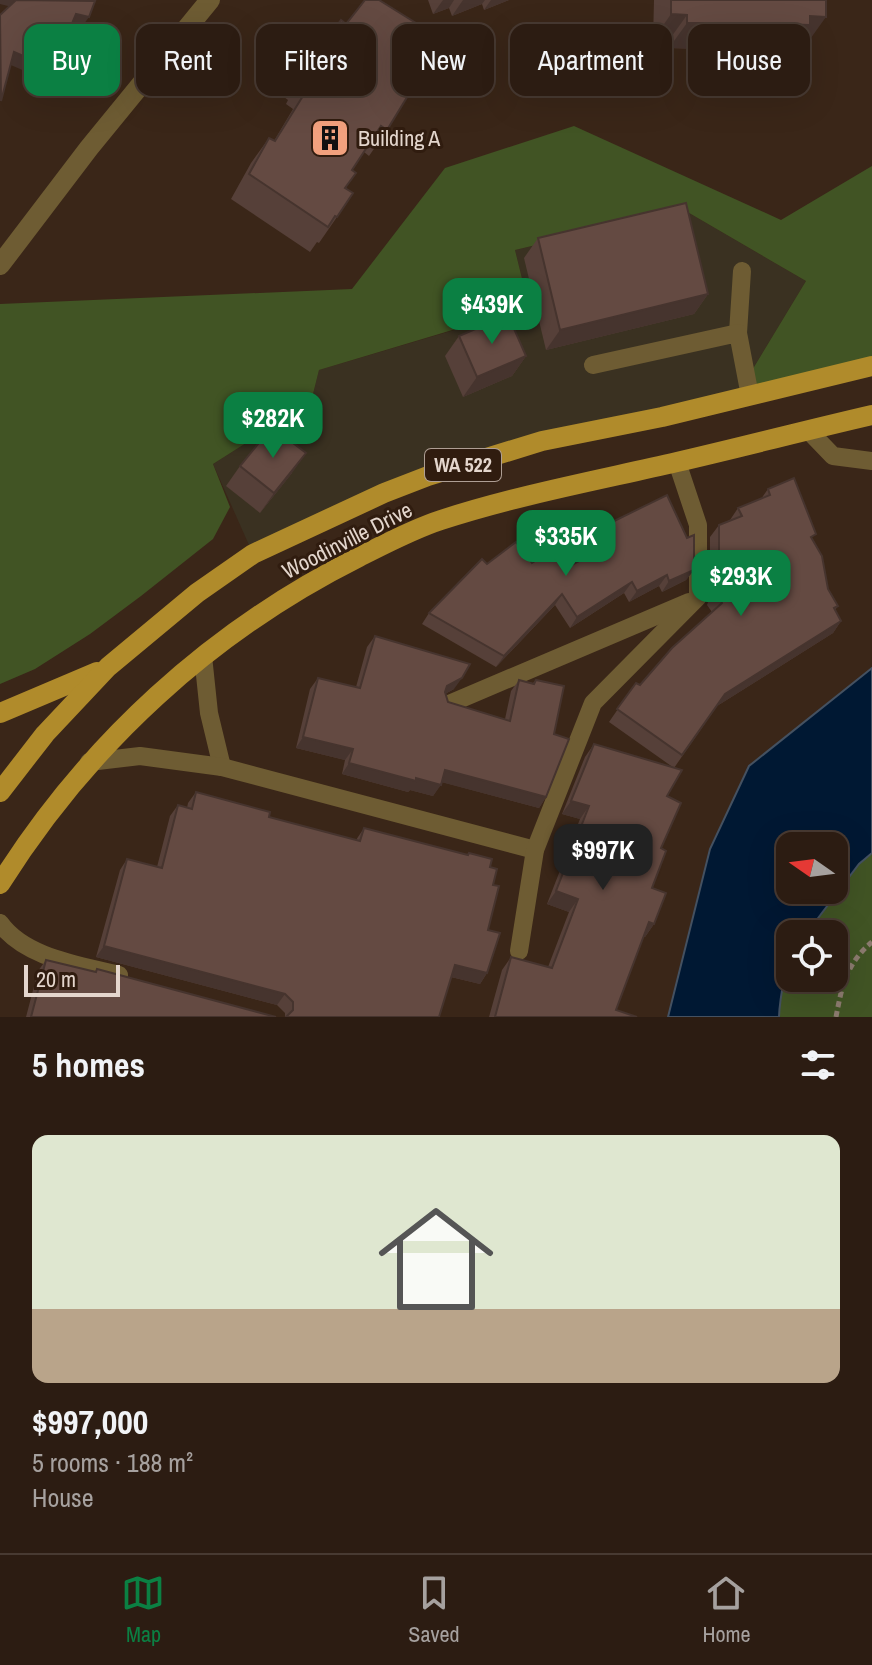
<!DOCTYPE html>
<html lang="en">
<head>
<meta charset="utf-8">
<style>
	body { margin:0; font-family:"Archivo Narrow",sans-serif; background:#34251b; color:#f1f3f6; height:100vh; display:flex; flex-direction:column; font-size:30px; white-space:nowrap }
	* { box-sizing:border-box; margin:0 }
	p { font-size:26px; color:#a6a19f }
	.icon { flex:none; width:44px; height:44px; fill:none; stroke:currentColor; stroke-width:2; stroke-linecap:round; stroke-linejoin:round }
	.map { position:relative; height:1017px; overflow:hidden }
	.panel { display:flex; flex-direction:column; background:#2c1c12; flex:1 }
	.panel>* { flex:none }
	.guide { position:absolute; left:24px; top:24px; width:824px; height:72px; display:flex; gap:16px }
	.needle { width:52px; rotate:284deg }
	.fabs { position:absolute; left:776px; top:832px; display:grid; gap:16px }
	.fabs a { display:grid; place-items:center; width:72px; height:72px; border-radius:16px; background:#2c1c12; box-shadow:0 8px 32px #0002,0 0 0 2px #483a32; font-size:40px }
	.scale { position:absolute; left:24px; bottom:20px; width:96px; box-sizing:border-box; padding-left:8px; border:4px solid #e4d6cd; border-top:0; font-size:22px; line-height:28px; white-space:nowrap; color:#e4d6cd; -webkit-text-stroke:6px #301c0f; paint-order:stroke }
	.price { position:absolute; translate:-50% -68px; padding:0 18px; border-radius:16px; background:#0b8043; color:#fff; font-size:26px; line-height:52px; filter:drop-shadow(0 2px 4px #0008) }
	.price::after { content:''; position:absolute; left:50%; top:48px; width:24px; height:18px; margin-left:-12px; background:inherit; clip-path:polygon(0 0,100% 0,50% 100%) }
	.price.current { background:#222; color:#fff }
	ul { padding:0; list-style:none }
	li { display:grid; align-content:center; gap:16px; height:424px; padding:0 32px }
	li+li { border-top:2px solid #483a32 }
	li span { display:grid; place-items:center; height:248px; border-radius:16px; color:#555 }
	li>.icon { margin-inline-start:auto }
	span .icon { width:144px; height:144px; fill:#fffc; stroke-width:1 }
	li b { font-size:34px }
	h2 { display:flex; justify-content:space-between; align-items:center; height:96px; padding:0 32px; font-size:34px }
	.chip { padding:0 28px; border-radius:16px; background:#2c1c12; box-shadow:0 8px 32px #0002,0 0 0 2px #483a32; font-size:28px; line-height:72px }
	.chip.current { background:#0b8043; color:#fff }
	.tab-bar { display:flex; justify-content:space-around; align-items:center; height:112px; border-top:2px solid #483a32; background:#2c1c12; font-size:22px; color:#a6a19f }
	.tab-bar a { display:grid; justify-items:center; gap:4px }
	.tab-bar .current { color:#0b8043 }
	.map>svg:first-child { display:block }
	.commercial { fill:#3a3121 }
	.green { fill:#415424 }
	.water { fill:#001833; stroke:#445161; stroke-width:2; fill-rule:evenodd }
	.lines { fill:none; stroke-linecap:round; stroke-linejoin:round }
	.path { stroke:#8c7b6f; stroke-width:5; stroke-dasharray:6 4; stroke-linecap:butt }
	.service { stroke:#6e5c33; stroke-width:18 }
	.minor { stroke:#6e5c33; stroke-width:20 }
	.primary { stroke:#b08b2b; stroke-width:20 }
	.wall { fill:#564039 }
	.shaded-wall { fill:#46342e }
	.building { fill:#644a42; stroke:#46342e; stroke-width:2 }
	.labels { text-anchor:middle; stroke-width:6; stroke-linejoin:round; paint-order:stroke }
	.shield { fill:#301c0f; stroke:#ae9e94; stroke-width:2 }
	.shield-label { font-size:20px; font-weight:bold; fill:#e4d6cd }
	.poi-label { font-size:22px; fill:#e4d6cd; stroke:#301c0f; text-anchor:start }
	.street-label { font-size:22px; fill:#e4d6cd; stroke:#301c0f }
</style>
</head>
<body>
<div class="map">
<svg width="872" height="1017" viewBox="0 0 872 1017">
	<rect width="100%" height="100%" fill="#3a2618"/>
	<!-- commercial -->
	<path class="commercial" d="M 684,210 L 806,281 L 734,400 L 542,441 L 253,554 L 213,464 L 311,402 L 319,370 L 529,308 L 515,250 Z"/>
	<!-- green -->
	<g class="green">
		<path d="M 574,126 L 781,220 L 872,166 L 872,366 L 734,400 L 806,281 L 684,210 L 515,250 L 529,307 L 319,370 L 311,402 L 213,464 L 230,507 L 213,539 L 141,596 L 90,634 L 35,669 L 0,684 L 0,304 L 352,289 L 445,168 Z"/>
		<path d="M 872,853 L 872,1017 L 779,1017 L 780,988 L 790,959 L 790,978 L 834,978 L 834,934 L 806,934 L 859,864 Z"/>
	</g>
	<!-- water -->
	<path class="water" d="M 872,668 L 872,853 L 859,864 L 806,934 L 790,934 C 790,964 780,986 779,1017 L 668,1017 L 710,849 L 749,766 ZM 790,846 L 834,846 L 834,890 L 790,890 Z"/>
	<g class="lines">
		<!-- path -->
		<path class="path" d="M 836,1017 C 842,985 847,963 872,942"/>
		<!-- service -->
		<g class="service">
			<path d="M 738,333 L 742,271"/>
			<path d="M 593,365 L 738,333 L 750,396"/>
			<path d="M 808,430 L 833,456 L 872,461"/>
			<path d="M 203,656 L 209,713 L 222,767"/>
			<path d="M 449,704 L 689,602"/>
			<path d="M 89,762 L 140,756 L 222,767 L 535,850"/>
			<path d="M 0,923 C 25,958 80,965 119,975"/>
			<path d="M 519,951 L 535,850 L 593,703 L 698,597 L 698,525 L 677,462"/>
		</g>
		<!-- minor -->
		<path class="minor" d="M 0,265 L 89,148 L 210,0"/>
		<!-- primary -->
		<g class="primary">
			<path d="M 0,713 L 97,672"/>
			<path d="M 0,792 L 45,734 L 108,667 L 197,593 L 253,554 L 384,493 L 428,476 L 542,441 L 662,417 L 872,366"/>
			<path d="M 0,884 C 88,744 211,631 359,557 C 385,544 413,529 441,520 C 518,495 599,480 677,462 C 742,447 807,430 872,415"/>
		</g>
	</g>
	<!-- wall -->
	<g class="wall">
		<path d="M 428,0 L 509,0 L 484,10 L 482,4 L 452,16 L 449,8 L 433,14 Z"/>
		<path d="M 654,0 L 826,0 L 808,42 L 797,42 L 792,50 L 763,50 L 759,56 L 701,55 L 701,49 L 669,48 L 669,40 L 653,40 Z"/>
		<path d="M 346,24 L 422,49 L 416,66 L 387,130 L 369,156 L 364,152 L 352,170 L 337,217 L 319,243 L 317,242 L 310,252 L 231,199 L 251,163 L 269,138 L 274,141 L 293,109 L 286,104 L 288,100 L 276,91 L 317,34 L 326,40 Z"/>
		<path d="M 538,238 L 708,294 L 694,314 L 546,350 L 524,258 Z"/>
		<path d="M 459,336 L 526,356 L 512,376 L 463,397 L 445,356 Z"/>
		<path d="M 240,466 L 292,473 L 260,513 L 226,486 Z"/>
		<path d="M 768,489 L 812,539 L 828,589 L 838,606 L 835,610 L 841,621 L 833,633 L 717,706 L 674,768 L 609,722 L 636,683 L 640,685 L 712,612 L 707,605 L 710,597 L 710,537 L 719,525 L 730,520 L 738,508 L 761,499 Z"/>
		<path d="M 602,527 L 694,570 L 686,580 L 662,592 L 659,586 L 629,602 L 624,593 L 570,628 L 555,605 L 496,667 L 422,624 L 429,613 L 487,564 L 532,563 L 566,568 L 601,549 L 595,538 Z"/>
		<path d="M 375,636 L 454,689 L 445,694 L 448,702 L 505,719 L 511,691 L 519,680 L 533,683 L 536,680 L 554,734 L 546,797 L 539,808 L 442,782 L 433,796 L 410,790 L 408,792 L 342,774 L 345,760 L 296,748 L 310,689 L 318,678 L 356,687 L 367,647 Z"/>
		<path d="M 594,744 L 667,796 L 661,848 L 652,888 L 654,924 L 645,937 L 643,936 L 616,1010 L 637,1017 L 489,1017 L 502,970 L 511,957 L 548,967 L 569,912 L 547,904 L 580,819 L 562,814 L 585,757 Z"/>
		<path d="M 196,792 L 269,817 L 356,840 L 364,828 L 467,855 L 469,853 L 490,867 L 493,885 L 488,930 L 487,973 L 480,984 L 451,977 L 285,1017 L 285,1013 L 277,1005 L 96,957 L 120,870 L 127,859 L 157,867 L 170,816 L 178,805 L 187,808 L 188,803 Z"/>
		<path d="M 46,960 L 95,972 L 97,969 L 276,1017 L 26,1017 L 38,971 Z"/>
	</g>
	<!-- shaded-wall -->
	<g class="shaded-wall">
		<path d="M 0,0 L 17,0 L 12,7 L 0,4 Z"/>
		<path d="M 443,0 L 454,0 L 449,8 L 433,14 Z"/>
		<path d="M 463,0 L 485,0 L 482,4 L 452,16 Z"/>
		<path d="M 491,0 L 509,0 L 484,10 Z"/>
		<path d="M 76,14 L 89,17 L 81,28 L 69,25 Z"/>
		<path d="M 671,14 L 687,15 L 669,40 L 653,40 Z"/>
		<path d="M 810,16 L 826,17 L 808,42 L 797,42 L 792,50 L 763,50 L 759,56 L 701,55 L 719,29 L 777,24 Z"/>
		<path d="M 687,23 L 719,23 L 701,49 L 669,48 Z"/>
		<path d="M 14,52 L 53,69 L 46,80 L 6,63 Z"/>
		<path d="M 708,294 L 694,314 L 546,350 L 560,330 Z"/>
		<path d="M 526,356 L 512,376 L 463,397 L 477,377 Z"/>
		<path d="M 306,453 L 292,473 L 260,513 L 274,493 Z"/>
		<path d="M 694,570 L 686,580 L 662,592 L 669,581 Z"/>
		<path d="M 667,575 L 659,586 L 629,602 L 637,591 Z"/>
		<path d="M 632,582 L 624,593 L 570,628 L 577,617 Z"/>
		<path d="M 562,594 L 555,605 L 496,667 L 504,656 Z"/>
		<path d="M 841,621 L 833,633 L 717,706 L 725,694 Z"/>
		<path d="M 462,678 L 454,689 L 439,697 L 447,686 Z"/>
		<path d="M 303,737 L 353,749 L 345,760 L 296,748 Z"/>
		<path d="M 349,763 L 416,778 L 441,785 L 433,796 L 410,790 L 408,792 L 342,774 Z"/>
		<path d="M 445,770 L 546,797 L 539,808 L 437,781 Z"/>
		<path d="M 571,801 L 589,806 L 580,819 L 562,814 Z"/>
		<path d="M 556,891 L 578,899 L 569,912 L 547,904 Z"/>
		<path d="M 649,922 L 654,924 L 645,937 L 640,935 Z"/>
		<path d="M 104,946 L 285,994 L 277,1005 L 96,957 Z"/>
		<path d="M 455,965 L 487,973 L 480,984 L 447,976 Z"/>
	</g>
	<!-- building -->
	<g class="building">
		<path d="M 16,0 L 95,1 L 89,17 L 76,14 L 53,69 L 14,52 L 1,101 L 0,15 Z"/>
		<path d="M 365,0 L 379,0 L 432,33 L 422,49 L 425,52 L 416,66 L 423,71 L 387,130 L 381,126 L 352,170 L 356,173 L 345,188 L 353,193 L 337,217 L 335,216 L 328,227 L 249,174 L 269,138 L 275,141 L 311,83 L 304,78 L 306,74 L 294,65 L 317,34 L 326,41 L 341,20 L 346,24 Z"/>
		<path d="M 671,0 L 826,0 L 826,17 L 810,16 L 810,25 L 777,24 L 777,30 L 719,29 L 719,23 L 687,23 L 687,15 L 671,14 Z"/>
		<path d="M 686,203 L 708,294 L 560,330 L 538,238 Z"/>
		<path d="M 508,315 L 526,356 L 477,377 L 459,336 Z"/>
		<path d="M 272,427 L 306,453 L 274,493 L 240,466 Z"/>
		<path d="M 794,478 L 816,534 L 811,537 L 822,556 L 828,589 L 838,606 L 834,608 L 841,621 L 725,694 L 682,755 L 617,709 L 636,683 L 640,685 L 672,648 L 722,603 L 716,592 L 719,585 L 719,525 L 742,516 L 738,508 L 770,495 L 768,489 Z"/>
		<path d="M 667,495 L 687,538 L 694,535 L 694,570 L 669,581 L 667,575 L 637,591 L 632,582 L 577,617 L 562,594 L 504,656 L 429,613 L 482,559 L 487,564 L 516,542 L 532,563 L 553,549 L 566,568 L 611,544 L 602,527 Z"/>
		<path d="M 375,636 L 470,664 L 462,678 L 447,686 L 445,692 L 448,702 L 510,721 L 519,680 L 534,684 L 536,680 L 564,686 L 554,734 L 569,739 L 546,797 L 445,770 L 441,785 L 416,778 L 416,781 L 349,763 L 353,749 L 303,737 L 318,678 L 360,688 Z"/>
		<path d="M 594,744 L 682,770 L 667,796 L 681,803 L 661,848 L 666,851 L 652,888 L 666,893 L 654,924 L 649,922 L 616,1010 L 637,1017 L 495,1017 L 511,957 L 552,968 L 578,899 L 556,891 L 589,806 L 571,801 Z"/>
		<path d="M 196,792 L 270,812 L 269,817 L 360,841 L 364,828 L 468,855 L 469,853 L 492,859 L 490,867 L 497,869 L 493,885 L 499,886 L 488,930 L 500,933 L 487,973 L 455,965 L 439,1017 L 286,1017 L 293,1010 L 293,1002 L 285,994 L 104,946 L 127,859 L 162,868 L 178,805 L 192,809 Z"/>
		<path d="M 46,960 L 96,972 L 97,969 L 276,1017 L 31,1017 Z"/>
	</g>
	<!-- icons -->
	<defs>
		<symbol id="building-square" viewBox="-11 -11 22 22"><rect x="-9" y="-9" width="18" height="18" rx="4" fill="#f2a17e" stroke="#301c0f"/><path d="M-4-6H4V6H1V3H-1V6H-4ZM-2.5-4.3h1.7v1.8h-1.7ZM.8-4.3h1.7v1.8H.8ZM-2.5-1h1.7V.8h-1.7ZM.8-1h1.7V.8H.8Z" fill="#111"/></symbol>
	</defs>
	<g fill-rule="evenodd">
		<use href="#building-square" x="308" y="116" width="44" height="44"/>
	</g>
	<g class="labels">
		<!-- shield labels -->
		<rect class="shield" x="425" y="449" width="76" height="32" rx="6"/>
		<g class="shield-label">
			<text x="463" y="472">WA 522</text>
		</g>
		<!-- poi labels -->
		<g class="poi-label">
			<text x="358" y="146">Building A</text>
		</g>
		<!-- street labels -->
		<g class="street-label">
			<text transform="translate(347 540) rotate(-27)" y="8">Woodinville Drive</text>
		</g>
	</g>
</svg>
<div class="fabs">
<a><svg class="needle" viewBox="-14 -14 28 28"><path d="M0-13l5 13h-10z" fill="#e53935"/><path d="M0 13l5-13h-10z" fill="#a6a19f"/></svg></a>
<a><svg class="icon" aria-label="locate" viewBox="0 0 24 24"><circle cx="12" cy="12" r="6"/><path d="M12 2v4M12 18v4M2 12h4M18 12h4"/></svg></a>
</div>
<div class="scale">20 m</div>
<b class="price" style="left:492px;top:346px">$439K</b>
<b class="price" style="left:273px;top:460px">$282K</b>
<b class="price" style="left:566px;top:578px">$335K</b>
<b class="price" style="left:741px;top:618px">$293K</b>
<b class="price current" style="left:603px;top:892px">$997K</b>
<div class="guide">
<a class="chip current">Buy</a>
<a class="chip">Rent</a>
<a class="chip">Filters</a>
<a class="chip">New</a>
<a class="chip">Apartment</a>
<a class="chip">House</a>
</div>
</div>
<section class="panel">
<h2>5 homes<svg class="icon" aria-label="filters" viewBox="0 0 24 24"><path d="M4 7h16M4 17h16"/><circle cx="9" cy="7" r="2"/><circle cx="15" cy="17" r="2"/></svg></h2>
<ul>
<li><span style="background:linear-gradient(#dfe7d0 70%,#b9a48a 0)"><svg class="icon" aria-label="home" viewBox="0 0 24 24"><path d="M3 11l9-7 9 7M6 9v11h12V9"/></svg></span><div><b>$997,000</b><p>5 rooms · 188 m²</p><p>House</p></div></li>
</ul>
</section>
<nav class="tab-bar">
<a class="current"><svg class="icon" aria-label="map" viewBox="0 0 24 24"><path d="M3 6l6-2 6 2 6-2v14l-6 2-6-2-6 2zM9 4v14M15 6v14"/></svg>Map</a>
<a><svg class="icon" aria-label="saved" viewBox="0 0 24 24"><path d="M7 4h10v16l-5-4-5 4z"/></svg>Saved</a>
<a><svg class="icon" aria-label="home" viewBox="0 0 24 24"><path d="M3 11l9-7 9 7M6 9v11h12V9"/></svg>Home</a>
</nav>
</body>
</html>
